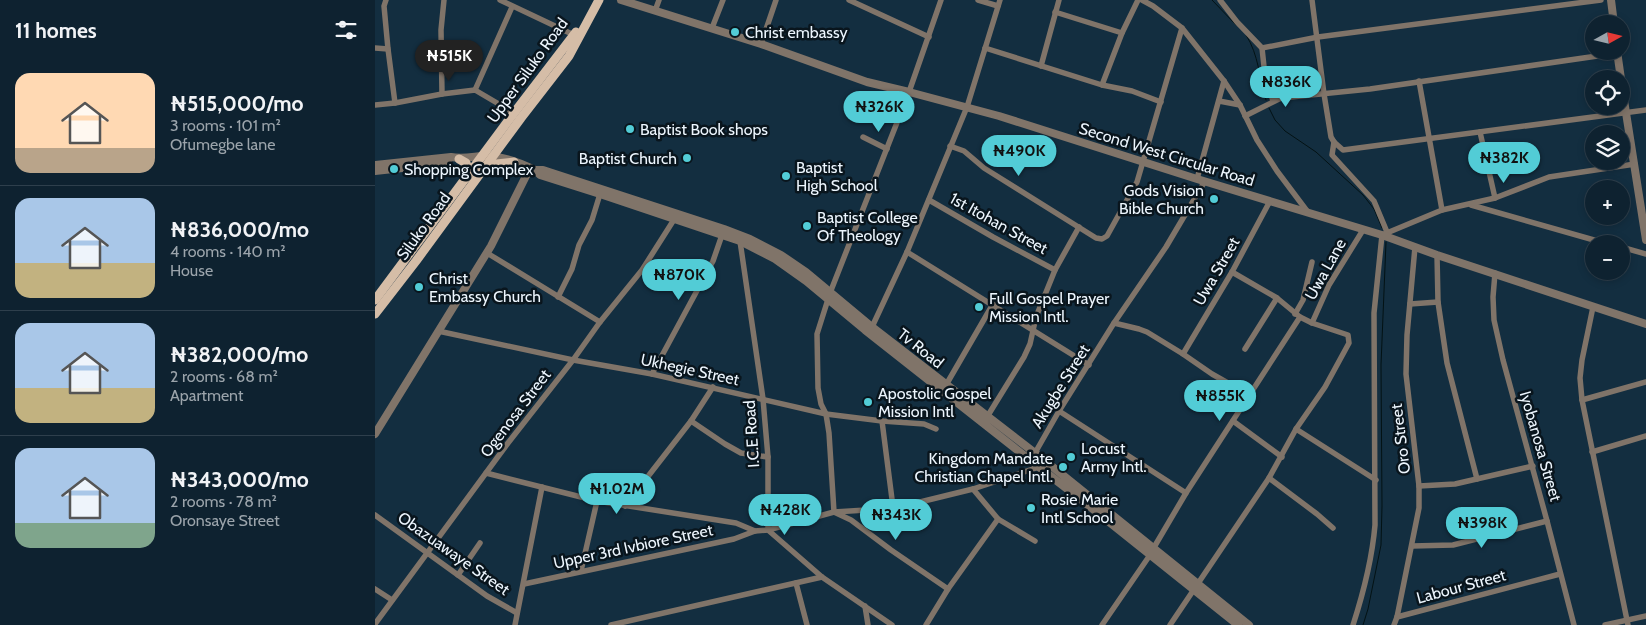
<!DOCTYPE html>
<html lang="en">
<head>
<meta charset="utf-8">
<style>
	body { margin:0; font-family:Cabin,sans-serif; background:#172a38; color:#f1f3f6; height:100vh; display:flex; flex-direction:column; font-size:19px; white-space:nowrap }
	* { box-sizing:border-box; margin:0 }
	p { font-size:16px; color:#9ba4ab }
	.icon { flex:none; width:28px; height:28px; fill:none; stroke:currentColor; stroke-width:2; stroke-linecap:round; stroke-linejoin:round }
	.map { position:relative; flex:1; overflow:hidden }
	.details { display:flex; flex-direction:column; background:#0e2230; width:375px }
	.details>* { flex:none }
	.needle { width:32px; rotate:82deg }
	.buttons { position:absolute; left:1210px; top:15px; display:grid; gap:10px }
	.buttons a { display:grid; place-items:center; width:45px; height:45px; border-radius:50%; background:#0e2230; box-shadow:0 2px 8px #0003,0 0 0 1px #2e3f4c; font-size:25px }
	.price { position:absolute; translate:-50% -42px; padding:0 11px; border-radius:18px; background:#52ccd6; color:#111; font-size:16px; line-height:32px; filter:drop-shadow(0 1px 2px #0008) }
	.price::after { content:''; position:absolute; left:50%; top:30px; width:15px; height:11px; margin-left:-8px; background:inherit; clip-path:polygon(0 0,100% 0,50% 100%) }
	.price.active { background:#222; color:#fff }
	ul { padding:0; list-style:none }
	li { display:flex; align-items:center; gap:15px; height:125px; padding:0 15px }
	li+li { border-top:1px solid #2e3f4c }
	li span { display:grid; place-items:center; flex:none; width:140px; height:100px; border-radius:15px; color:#555 }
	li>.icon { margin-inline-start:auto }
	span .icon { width:60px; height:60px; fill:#fffc; stroke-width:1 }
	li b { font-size:21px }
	h2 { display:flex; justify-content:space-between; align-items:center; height:60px; padding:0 15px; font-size:21px }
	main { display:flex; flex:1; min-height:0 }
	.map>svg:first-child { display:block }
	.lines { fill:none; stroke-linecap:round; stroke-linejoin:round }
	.stream { stroke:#031214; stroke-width:1 }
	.minor { stroke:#807469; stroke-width:5.5 }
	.tertiary { stroke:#807469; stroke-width:8 }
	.primary { stroke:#d5bda7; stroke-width:9 }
	.poi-dot { fill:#52ccd6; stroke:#09151d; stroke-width:2 }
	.labels { text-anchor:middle; stroke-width:5; stroke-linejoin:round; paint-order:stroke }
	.poi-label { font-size:16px; fill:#edf6fe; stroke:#09151d; text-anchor:start }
	.street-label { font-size:16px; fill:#edf6fe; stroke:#09151d }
</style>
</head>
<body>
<main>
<section class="details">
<h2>11 homes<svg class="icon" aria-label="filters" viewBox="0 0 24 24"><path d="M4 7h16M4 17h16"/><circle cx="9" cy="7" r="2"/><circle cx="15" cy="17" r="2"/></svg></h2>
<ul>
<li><span style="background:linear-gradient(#ffd9b3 75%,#b9a48a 0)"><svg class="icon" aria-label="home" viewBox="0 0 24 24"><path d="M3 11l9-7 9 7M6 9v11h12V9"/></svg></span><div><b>₦515,000/mo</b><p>3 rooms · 101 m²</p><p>Ofumegbe lane</p></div></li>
<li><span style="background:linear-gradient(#a9c7e8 65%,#c2b280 0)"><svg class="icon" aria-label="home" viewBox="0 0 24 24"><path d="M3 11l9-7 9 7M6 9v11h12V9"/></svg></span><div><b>₦836,000/mo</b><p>4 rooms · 140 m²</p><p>House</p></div></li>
<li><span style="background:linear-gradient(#a9c7e8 65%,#c2b280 0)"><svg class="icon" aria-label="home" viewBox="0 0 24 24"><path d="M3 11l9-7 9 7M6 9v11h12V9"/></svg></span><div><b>₦382,000/mo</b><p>2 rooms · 68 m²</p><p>Apartment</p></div></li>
<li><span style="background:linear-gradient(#a9c7e8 75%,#7fa58c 0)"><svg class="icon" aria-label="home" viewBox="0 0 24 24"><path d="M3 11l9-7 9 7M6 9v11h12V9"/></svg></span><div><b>₦343,000/mo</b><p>2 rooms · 78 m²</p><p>Oronsaye Street</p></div></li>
</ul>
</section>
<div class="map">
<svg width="1271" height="625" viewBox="0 0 1271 625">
	<rect width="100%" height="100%" fill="#132e40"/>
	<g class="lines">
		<!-- stream -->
		<g class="stream">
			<path d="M 837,0 L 861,25"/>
			<path d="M 871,35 C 884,55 884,78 891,100"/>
			<path d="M 894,108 L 900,120 L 910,131 L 941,152 L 988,195 L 999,209 L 1007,228"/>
			<path d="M 988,625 L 993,609 L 1006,545 L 1007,506 L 1006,365 L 1011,242"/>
		</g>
		<!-- minor -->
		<g class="minor">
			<path d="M 11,0 L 9,6 L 13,49 L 20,103"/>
			<path d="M 125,0 L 199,35"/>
			<path d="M 474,0 L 554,37"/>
			<path d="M 566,0 L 534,92 L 455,293 L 442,334 L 443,388 L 446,404 L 451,414 L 454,433 L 459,512 L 476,520 L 516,550 L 573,589"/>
			<path d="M 603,0 L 623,6"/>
			<path d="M 767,0 L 778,6 L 807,28 L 849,81 L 865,105 L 882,140 L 902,171 L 932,211"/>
			<path d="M 845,0 L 862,22 L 887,48 L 890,76 L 898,101"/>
			<path d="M 937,0 L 949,94 L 956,137 L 959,142 L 968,150 L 1271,110"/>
			<path d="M 280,11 L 284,0"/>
			<path d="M 680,12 L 747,33"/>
			<path d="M 337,28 L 348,0"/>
			<path d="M 386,44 L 401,0"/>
			<path d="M 0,48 L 13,49"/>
			<path d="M 610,48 L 727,85 L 757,91 L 786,102"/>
			<path d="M 887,48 L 943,37 L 1226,0"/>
			<path d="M 666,66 L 684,0"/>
			<path d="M 1044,81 L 1067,210"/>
			<path d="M 727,85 L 747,33 L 763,0"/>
			<path d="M 100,90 L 137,7"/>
			<path d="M 67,94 L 66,30 L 69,0"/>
			<path d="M 844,101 L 865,105"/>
			<path d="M 0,105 L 20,103 L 67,94 L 100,90 L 139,113"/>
			<path d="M 870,116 L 906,98 L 995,89 L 1243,53"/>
			<path d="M 1105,132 L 1120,198"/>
			<path d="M 488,137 L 512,149"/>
			<path d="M 959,142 L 957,155 L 999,201 L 1012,232"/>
			<path d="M 575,146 L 589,151 L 609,168 L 721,238 L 727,239 L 732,236 L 762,182 L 807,28"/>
			<path d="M 822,179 L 849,81"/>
			<path d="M 554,200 L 618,237 L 680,270"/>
			<path d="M 1096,205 L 1233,244"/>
			<path d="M 365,241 L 388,399 L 393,457 L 393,530 L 447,577 L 517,625"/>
			<path d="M 1246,247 L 1271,254"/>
			<path d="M 532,252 L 714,365"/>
			<path d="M 112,253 L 225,322"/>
			<path d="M 1062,255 L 1063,302 L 1072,363 L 1102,479"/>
			<path d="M 1120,273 L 1118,297 L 1119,320 L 1128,360 L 1172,521 L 1199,625"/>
			<path d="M 183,297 L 197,269 L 204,245 L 217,220 L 225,194"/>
			<path d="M 1035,304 L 1063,302"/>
			<path d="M 1218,307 L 1207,360 L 1205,378 L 1207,400 L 1253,625"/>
			<path d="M 920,314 L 928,300 L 937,262"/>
			<path d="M 739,323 L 764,329 L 772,332 L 808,354 L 837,374 L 874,395"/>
			<path d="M 937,323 L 954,285 L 988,230"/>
			<path d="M 497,327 L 532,252 L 592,107 L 625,0"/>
			<path d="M 63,331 L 198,360 L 277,374 L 451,414 L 507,421 L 549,424 L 561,429"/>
			<path d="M 870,349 L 902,298"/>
			<path d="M 808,354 L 857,272 L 895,201"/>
			<path d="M 277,374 L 338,261 L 347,235"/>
			<path d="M 571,385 L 618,304"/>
			<path d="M 1207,400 L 1271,382"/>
			<path d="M 684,411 L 811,493"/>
			<path d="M 612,417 L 649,357 L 655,344 L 661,317 L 680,270 L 704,227"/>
			<path d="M 316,421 L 350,444 L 366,453 L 393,457"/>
			<path d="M 507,421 L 518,507"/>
			<path d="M 858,421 L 907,457"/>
			<path d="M 921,429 L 1001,480"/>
			<path d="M 1217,452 L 1271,436"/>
			<path d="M 660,453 L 684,411 L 739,323 L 791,247 L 830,181"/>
			<path d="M 111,473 L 222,501 L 361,523 L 380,531"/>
			<path d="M 894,478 L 942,514 L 958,528"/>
			<path d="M 1044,486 L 1080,484 L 1158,466"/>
			<path d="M 598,489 L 623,519 L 660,541"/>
			<path d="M 250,506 L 316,421 L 338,387"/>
			<path d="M 0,515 L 112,596 L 142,613"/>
			<path d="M 1037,546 L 1078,545 L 1172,521"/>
			<path d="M 778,549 L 811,493 L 925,317 L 902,298 L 857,272"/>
			<path d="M 206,571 L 222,501"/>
			<path d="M 83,575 L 105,543"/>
			<path d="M 421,583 L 432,625"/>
			<path d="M 149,584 L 359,539 L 380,531 L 393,530 L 459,512 L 491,510 L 545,502 L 598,489 L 664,467"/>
			<path d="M 0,589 L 17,600"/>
			<path d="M 490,606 L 493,625"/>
			<path d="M 1022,617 L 1185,574"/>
			<path d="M 0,624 L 133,443 L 198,360 L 225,322 L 267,270 L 300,218"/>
			<path d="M 140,625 L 167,487"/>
			<path d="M 236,625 L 447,577"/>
			<path d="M 551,625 L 573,589 L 623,519"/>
			<path d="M 727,625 L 775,555"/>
			<path d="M 795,625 L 894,478 L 921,429 L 950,387 L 974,343 L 973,335 L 937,323 L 925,317"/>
			<path d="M 978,625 C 989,591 997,560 1000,525 L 999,313 L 1007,235 L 1067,210 L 1120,198 L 1174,177 L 1260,164"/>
			<path d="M 1019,625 L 1022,617 L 1044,508 L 1044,486 L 1031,374 L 1032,335 L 1040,247"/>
			<path d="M 1230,625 L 1271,616"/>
		</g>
		<!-- tertiary -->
		<g class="tertiary">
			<path d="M 246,0 L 386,44 L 492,82 L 534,92 L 624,116 L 822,179 L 1007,235 L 1062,255 L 1271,324"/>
			<path d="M 1236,0 L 1239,24"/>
			<path d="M 1242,51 L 1246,79"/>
			<path d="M 1246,81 L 1271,240"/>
			<path d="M 0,165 L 76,157 C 87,159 96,157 107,156 C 125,155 144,162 160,170"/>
			<path d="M 0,171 L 73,163"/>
			<path d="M 0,434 L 116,246 L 155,168"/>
			<path d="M 863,625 L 704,498 L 660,464 L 490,330 L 431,281 L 400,259 L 365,241 L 347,235 L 225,194 L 165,175 L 160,170 L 168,170 L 349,229 L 375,239 L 406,255 L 431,272 L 497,327 L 669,460 L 874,625"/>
		</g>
		<!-- primary -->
		<g class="primary">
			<path d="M 84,159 L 91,163 L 95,173"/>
			<path d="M 112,165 L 139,162"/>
			<path d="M 0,300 L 139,113 L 201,32"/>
			<path d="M 0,314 L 41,261 L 146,118 L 194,56 L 224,0"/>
		</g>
	</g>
	<!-- markers -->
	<g class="poi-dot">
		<circle cx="360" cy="32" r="5"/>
		<circle cx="255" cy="129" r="5"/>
		<circle cx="312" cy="158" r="5"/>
		<circle cx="19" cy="169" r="5"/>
		<circle cx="411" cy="176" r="5"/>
		<circle cx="839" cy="199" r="5"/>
		<circle cx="432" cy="226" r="5"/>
		<circle cx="44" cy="287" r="5"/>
		<circle cx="604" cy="307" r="5"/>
		<circle cx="493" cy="402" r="5"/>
		<circle cx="696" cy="457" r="5"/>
		<circle cx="688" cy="467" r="5"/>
		<circle cx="656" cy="508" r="5"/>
	</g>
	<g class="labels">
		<!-- poi labels -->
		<g class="poi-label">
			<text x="370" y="38">Christ embassy</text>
			<text x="265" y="135">Baptist Book shops</text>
			<text x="302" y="164" text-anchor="end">Baptist Church</text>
			<text x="421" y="173">Baptist<tspan x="421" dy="18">High School</tspan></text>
			<text x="29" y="175">Shopping Complex</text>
			<text x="829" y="196" text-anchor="end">Gods Vision<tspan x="829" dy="18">Bible Church</tspan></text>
			<text x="442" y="223">Baptist College<tspan x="442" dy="18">Of Theology</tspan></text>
			<text x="54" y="284">Christ<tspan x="54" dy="18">Embassy Church</tspan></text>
			<text x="614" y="304">Full Gospel Prayer<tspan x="614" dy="18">Mission Intl.</tspan></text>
			<text x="503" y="399">Apostolic Gospel<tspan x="503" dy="18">Mission Intl</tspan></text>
			<text x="706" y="454">Locust<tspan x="706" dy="18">Army Intl.</tspan></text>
			<text x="678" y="464" text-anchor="end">Kingdom Mandate<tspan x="678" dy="18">Christian Chapel Intl.</tspan></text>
			<text x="666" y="505">Rosie Marie<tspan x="666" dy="18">Intl School</tspan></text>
		</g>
		<!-- street labels -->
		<g class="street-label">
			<text transform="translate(152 70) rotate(-54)" y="6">Upper Siluko Road</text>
			<text transform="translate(792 154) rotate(17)" y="6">Second West Circular Road</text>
			<text transform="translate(624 223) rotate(29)" y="6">1st Itohan Street</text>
			<text transform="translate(48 226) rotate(-54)" y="6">Siluko Road</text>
			<text transform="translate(950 269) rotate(-61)" y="6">Uwa Lane</text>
			<text transform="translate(841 271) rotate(-60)" y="6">Uwa Street</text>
			<text transform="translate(546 348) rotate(38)" y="6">Tv Road</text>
			<text transform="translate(315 369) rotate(12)" y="6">Ukhegie Street</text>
			<text transform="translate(685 386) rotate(-58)" y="6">Akugbe Street</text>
			<text transform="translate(140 413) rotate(-53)" y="6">Ogenosa Street</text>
			<text transform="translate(376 434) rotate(-94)" y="6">I.C.E Road</text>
			<text transform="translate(1025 439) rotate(-97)" y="6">Oro Street</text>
			<text transform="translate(1166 446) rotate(74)" y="6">Iyobanosa Street</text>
			<text transform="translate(258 546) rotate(-12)" y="6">Upper 3rd Ivbiore Street</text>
			<text transform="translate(79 553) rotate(35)" y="6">Obazuawaye Street</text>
			<text transform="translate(1086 586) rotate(-15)" y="6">Labour Street</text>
		</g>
	</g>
</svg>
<div class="buttons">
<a><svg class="needle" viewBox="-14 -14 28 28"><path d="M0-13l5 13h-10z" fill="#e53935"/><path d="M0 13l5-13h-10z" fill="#9ba4ab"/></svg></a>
<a><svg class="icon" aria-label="locate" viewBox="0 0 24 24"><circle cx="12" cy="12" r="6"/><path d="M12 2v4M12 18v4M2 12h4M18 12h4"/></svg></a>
<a><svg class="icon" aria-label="layers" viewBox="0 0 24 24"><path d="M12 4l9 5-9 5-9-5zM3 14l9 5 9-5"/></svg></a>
<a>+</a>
<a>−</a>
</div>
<b class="price active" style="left:74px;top:82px">₦515K</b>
<b class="price" style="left:911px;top:108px">₦836K</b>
<b class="price" style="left:504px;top:133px">₦326K</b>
<b class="price" style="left:644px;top:177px">₦490K</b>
<b class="price" style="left:1129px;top:184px">₦382K</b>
<b class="price" style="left:304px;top:301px">₦870K</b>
<b class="price" style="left:845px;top:422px">₦855K</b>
<b class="price" style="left:242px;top:515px">₦1.02M</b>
<b class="price" style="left:410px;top:536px">₦428K</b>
<b class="price" style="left:521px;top:541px">₦343K</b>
<b class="price" style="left:1107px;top:549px">₦398K</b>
</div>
</main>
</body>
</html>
